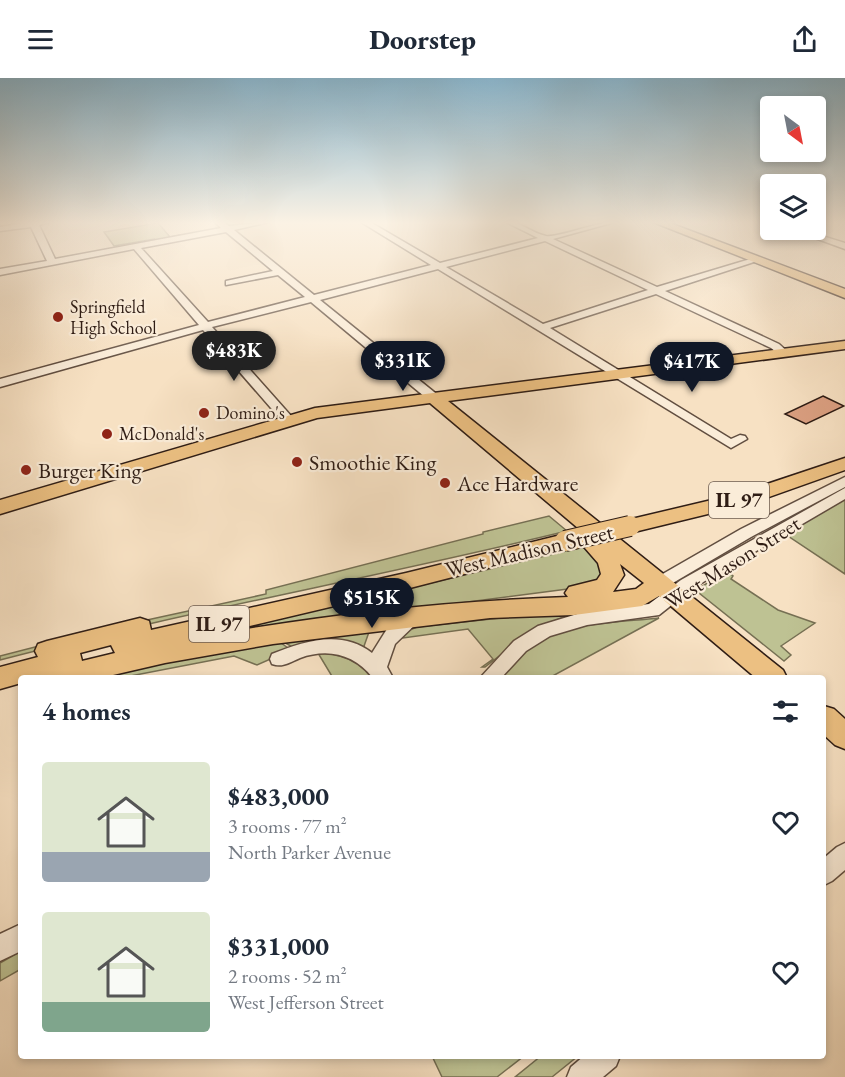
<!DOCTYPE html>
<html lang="en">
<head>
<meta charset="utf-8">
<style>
	body { margin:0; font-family:"EB Garamond",serif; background:#f6f6f7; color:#1f2937; height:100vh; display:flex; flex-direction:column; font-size:22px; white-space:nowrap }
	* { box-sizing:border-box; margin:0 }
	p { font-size:20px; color:#747a83 }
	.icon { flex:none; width:33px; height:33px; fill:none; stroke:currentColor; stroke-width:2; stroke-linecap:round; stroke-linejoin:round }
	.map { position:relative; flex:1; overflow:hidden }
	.side { position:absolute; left:18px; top:597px; width:808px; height:384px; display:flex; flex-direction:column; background:#fff; border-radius:6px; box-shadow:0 3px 9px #0003 }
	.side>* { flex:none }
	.needle { width:39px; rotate:148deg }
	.tools { position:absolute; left:760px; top:18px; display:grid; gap:12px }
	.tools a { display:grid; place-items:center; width:66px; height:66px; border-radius:6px; background:#fff; box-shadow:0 3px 9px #0003; font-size:30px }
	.price { position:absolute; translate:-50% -51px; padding:0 14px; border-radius:21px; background:#111827; color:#fff; font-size:20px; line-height:39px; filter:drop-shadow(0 2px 3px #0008) }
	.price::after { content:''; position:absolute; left:50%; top:36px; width:18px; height:14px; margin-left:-9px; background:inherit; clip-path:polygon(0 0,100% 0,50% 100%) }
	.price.on { background:#222; color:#fff }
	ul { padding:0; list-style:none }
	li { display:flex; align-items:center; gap:18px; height:150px; padding:0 24px }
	li span { display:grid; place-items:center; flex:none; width:168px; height:120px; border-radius:6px; color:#555 }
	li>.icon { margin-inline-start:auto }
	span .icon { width:72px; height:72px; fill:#fffc; stroke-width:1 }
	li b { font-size:26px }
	h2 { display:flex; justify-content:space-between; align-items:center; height:72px; padding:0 24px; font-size:26px }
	header { display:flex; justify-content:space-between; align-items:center; height:78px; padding:0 24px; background:#fff; font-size:27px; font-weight:800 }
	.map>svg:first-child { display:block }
	.green { fill:#bec293; stroke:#767054; stroke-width:1.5 }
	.building { fill:#dba082; stroke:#2f1d15; stroke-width:1.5 }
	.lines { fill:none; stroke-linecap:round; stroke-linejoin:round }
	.minor-casing { stroke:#614e40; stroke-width:3 }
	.major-casing { stroke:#2f1d15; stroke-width:3 }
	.minor { fill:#faecd8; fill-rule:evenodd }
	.major { fill:#ecc082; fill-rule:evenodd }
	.major-bridge-casing { stroke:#2f1d15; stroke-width:22; stroke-linecap:butt }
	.major-bridge { stroke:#ecc082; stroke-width:20 }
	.poi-dot { fill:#8f2418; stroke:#faecd8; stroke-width:2 }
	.labels { text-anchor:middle; stroke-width:4.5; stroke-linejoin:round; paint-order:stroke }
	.far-poi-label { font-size:18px; fill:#2f1d15; stroke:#faecd8; text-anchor:start }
	.shield { fill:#faecd8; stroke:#6c5b50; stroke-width:1.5 }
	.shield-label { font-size:21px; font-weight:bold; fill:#2f1d15 }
	.poi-label { font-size:22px; fill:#2f1d15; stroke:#faecd8; text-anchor:start }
	.street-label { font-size:22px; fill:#2f1d15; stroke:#faecd8 }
</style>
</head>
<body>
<header><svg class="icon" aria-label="menu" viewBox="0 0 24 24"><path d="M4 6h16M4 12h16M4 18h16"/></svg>Doorstep<svg class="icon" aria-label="share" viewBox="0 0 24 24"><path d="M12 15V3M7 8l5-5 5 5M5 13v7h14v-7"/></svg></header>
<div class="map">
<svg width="845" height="999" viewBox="0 0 845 999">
	<rect width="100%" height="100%" fill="#f7e1c3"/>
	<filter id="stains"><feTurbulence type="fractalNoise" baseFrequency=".00333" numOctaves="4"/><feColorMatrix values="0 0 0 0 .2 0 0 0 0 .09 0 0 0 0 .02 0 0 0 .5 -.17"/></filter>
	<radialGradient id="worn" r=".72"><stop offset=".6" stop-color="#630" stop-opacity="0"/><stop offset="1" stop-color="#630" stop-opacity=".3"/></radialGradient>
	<!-- green -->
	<g class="green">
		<path d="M 158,145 L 170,159 L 181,157 L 152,163 L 155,161 L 114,168 L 104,154 Z"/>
		<path d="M 845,420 L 845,496 L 785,456 Z"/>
		<path d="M 549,438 L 567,453 C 379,499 188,533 0,582 L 0,578 L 101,552 L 266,516 L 266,512 L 483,456 L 483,454 Z"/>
		<path d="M 583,469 L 601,485 L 601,500 L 583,509 L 429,529 L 97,584 Z"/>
		<path d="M 727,493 L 733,498 L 731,501 L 778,532 L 815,545 L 781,568 L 791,577 L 784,583 L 699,515 L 701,509 Z"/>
		<path d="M 564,533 L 566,538 L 533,552 L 485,589 L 482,589 L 493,581 L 468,551 L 403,560 L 400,556 L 417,549 Z"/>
		<path d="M 659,540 L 549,600 L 495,600 C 504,591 512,581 521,573 C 558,544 614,545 659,540 Z"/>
		<path d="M 369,554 L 363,571 L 294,570 L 282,563 Z"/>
		<path d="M 281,565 L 291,572 L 257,587 L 234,578 L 120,600 L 84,600 L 179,580 Z"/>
		<path d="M 318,575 C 342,576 357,581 373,600 L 333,600 Z"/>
		<path d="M 21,873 L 21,891 L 0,903 L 0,885 Z"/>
		<path d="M 432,978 L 524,978 L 497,999 L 442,999 Z"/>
		<path d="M 541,978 L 578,978 L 552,999 L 515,999 Z"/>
	</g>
	<!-- building -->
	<path class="building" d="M 823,318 L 844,328 L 806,346 L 785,336 Z"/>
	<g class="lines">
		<defs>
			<g id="minor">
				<path d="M 29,144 L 50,144 L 39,147 L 55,181 L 221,150 L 215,144 L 224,144 L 229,148 L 269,144 L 234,152 L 314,217 L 431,187 L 361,144 L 370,144 L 440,185 L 538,160 L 506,144 C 522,144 531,155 546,158 C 558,160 596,144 615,144 L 553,161 L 657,209 L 757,179 L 757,183 L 665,213 L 779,266 L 789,275 L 788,277 L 780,277 L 771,270 L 656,216 L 550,250 L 731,361 L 740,357 L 745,358 L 747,361 L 731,370 L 438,191 L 320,222 L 439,318 L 439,324 L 431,324 L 311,224 L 212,249 L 292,339 L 294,342 L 292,345 L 284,345 L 203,252 L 0,309 L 0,301 L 199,247 L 134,171 L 0,197 L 0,191 L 47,183 L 31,149 L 0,153 L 0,149 ZM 226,154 L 273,193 L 226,203 L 226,207 L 278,197 L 305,219 L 208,244 L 141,170 ZM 545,163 L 648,212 L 543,246 L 446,189 Z"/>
				<path d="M 793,152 L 803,152 L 845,165 L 845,171 Z"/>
				<path d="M 845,399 L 845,409 L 751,459 L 666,509 L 654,509 L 652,505 L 654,501 L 741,451 Z"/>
				<path d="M 845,410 L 845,421 L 693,510 L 659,537 L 587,547 L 550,558 L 526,573 L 501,600 L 480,600 L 514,563 L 538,548 L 587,533 L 649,526 L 681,502 Z"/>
				<path d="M 412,534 L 418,536 L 421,541 L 395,566 L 387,589 L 393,600 L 373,600 C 354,576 328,570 300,580 C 290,584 283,590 272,586 L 270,581 L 272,576 C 304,563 342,551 372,575 L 387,551 Z"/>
				<path d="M 845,765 L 845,792 L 832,803 L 824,807 L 824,780 L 837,769 Z"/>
				<path d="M 21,846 L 21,873 L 0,883 L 0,856 Z"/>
				<path d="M 584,978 L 620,978 L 616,988 L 603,999 L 567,999 L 571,989 Z"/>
			</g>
			<g id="major">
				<path d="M 653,144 L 667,144 L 845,211 L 845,220 Z"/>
				<path d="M 845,263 L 845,271 L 448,323 L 783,592 L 787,600 L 756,600 L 659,518 L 642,528 L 574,537 L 490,540 L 273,566 L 165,585 L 100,600 L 21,600 L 21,605 L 0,611 L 0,589 L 38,579 L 35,573 L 38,566 L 47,563 L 140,540 L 149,543 L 151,552 L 406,495 L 565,456 L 573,458 L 576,463 L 573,468 L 406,511 L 216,556 C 332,536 450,523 568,519 L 565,515 L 569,509 L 597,502 L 601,496 L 598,485 L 578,462 L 585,456 L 430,325 L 317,340 L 0,436 L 0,422 L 315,330 ZM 620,486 L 644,505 L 636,511 L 613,514 L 624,497 ZM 111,567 L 115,575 L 82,583 L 80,575 Z"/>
				<path d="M 845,380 L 845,392 L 749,426 L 630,455 L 623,453 L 620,448 L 623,443 L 737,416 Z"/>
				<path d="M 824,628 L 834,631 L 845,641 L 845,671 L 835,667 L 824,657 Z"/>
			</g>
		</defs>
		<!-- minor casing -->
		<use href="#minor" class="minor-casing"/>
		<!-- major casing -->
		<use href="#major" class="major-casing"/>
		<!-- minor -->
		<use href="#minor" class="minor"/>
		<!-- major -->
		<use href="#major" class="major"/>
		<defs>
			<path id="major-bridge" d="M 565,463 L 630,448"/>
		</defs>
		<!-- major-bridge casing -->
		<use href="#major-bridge" class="major-bridge-casing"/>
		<!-- major-bridge -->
		<use href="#major-bridge" class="major-bridge"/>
	</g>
	<!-- sky -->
	<linearGradient id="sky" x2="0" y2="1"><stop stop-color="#8ab8d1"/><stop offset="0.51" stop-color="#fbf2e4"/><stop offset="1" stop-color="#fbf2e4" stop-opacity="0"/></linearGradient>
	<rect width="845" height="284" fill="url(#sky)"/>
	<!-- markers -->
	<g class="poi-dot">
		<circle cx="58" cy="239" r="6"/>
		<circle cx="204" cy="335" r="6"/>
		<circle cx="107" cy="356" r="6"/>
		<circle cx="297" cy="384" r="6"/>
		<circle cx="26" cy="392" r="6"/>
		<circle cx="445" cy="405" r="6"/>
	</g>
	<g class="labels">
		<!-- far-poi labels -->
		<g class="far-poi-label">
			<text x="70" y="235">Springfield<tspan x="70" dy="21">High School</tspan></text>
			<text x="216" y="341">Domino's</text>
			<text x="119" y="362">McDonald's</text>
		</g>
		<!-- shield labels -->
		<g class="shield">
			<rect x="709" y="404" width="60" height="36" rx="4.5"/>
			<rect x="189" y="528" width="60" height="36" rx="4.5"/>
		</g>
		<g class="shield-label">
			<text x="739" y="429">IL 97</text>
			<text x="219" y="553">IL 97</text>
		</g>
		<!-- poi labels -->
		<g class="poi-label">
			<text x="309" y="392">Smoothie King</text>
			<text x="38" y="400">Burger King</text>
			<text x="457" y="413">Ace Hardware</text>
		</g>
		<!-- street labels -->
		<g class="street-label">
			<text transform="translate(529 472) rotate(-13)" y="8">West Madison Street</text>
			<text transform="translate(732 484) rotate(-32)" y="8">West Mason Street</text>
		</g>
	</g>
	<rect width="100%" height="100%" filter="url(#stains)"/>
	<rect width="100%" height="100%" fill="url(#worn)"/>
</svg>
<div class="tools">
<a><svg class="needle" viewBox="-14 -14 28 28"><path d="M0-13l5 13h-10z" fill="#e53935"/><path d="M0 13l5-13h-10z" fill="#747a83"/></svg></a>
<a><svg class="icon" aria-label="layers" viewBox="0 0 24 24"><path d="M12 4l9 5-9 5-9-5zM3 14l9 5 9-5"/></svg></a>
</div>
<b class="price on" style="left:234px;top:304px">$483K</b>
<b class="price" style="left:403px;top:314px">$331K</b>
<b class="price" style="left:692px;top:315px">$417K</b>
<b class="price" style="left:372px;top:551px">$515K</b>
<section class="side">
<h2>4 homes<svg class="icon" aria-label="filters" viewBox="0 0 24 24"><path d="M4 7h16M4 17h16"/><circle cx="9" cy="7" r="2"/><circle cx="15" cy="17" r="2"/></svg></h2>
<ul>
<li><span style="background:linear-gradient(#dfe7d0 75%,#9aa5b1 0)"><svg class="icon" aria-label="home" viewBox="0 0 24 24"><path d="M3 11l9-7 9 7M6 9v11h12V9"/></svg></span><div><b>$483,000</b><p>3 rooms · 77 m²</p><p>North Parker Avenue</p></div><svg class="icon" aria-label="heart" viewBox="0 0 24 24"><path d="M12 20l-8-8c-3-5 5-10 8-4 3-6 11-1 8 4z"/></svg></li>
<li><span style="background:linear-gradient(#dfe7d0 75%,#7fa58c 0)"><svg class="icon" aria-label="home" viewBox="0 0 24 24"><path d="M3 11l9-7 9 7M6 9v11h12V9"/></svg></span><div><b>$331,000</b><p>2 rooms · 52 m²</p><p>West Jefferson Street</p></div><svg class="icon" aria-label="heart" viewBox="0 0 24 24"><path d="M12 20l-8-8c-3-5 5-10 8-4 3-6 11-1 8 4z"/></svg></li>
</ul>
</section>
</div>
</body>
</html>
